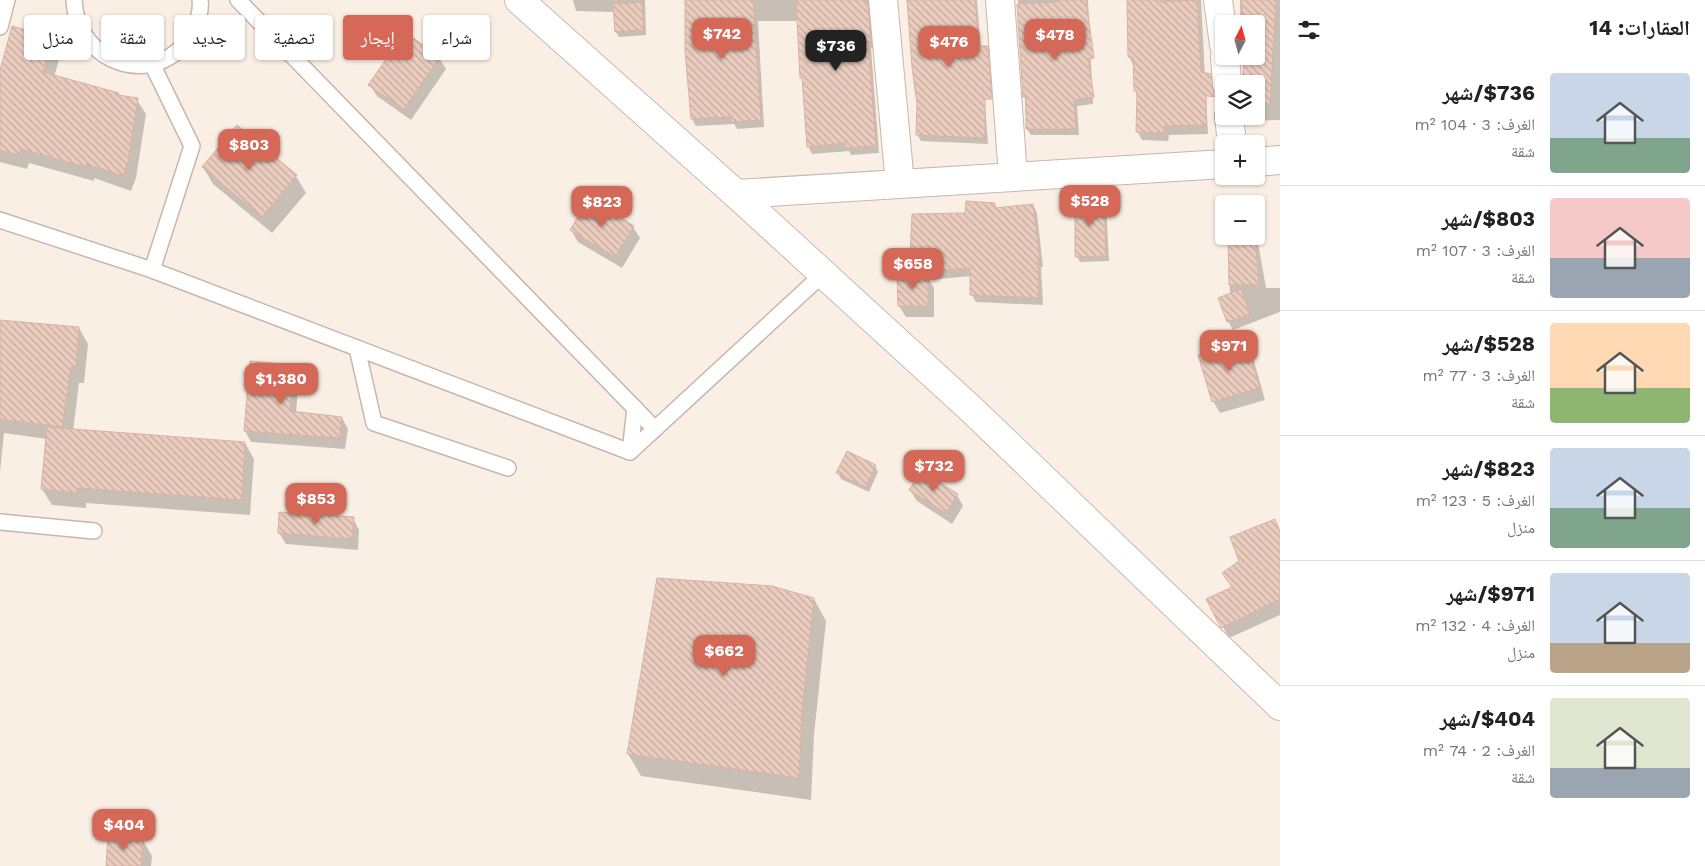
<!DOCTYPE html>
<html lang="ar">
<head>
<meta charset="utf-8">
<style>
	body { margin:0; font-family:"Work Sans","Noto Naskh Arabic",sans-serif; background:#f2f2f2; color:#222; direction:rtl; height:100vh; display:flex; flex-direction:column; font-size:19px; white-space:nowrap }
	* { box-sizing:border-box; margin:0 }
	p { font-size:16px; color:#767676 }
	.icon { flex:none; width:28px; height:28px; fill:none; stroke:currentColor; stroke-width:2; stroke-linecap:round; stroke-linejoin:round }
	.map { position:relative; flex:1; overflow:hidden; direction:ltr }
	.sheet { display:flex; flex-direction:column; background:#fff; width:425px }
	.sheet>* { flex:none }
	.guide { position:absolute; left:15px; top:15px; width:475px; height:45px; direction:rtl; display:flex; gap:10px }
	.needle { width:32px; rotate:6deg }
	.controls { position:absolute; left:1215px; top:15px; display:grid; gap:10px }
	.controls a { display:grid; place-items:center; width:50px; height:50px; border-radius:5px; background:#fff; box-shadow:0 1px 4px #0004; font-size:25px }
	.price { position:absolute; translate:-50% -42px; padding:0 11px; border-radius:10px; background:#d56857; color:#fff; font-size:16px; line-height:32px; filter:drop-shadow(0 1px 2px #0008) }
	.price::after { content:''; position:absolute; left:50%; top:30px; width:15px; height:11px; margin-left:-8px; background:inherit; clip-path:polygon(0 0,100% 0,50% 100%) }
	.price.current { background:#222; color:#fff }
	ul { padding:0; list-style:none }
	li { display:flex; align-items:center; gap:15px; height:125px; padding:0 15px }
	li+li { border-top:1px solid #e0e0e0 }
	li span { display:grid; place-items:center; flex:none; width:140px; height:100px; border-radius:5px; color:#555 }
	li>.icon { margin-inline-start:auto }
	span .icon { width:60px; height:60px; fill:#fffc; stroke-width:1 }
	li b { font-size:21px }
	h2 { display:flex; justify-content:space-between; align-items:center; height:60px; padding:0 15px; font-size:21px }
	.chip { padding:0 18px; border-radius:5px; background:#fff; box-shadow:0 1px 4px #0004; font-size:18px; line-height:45px }
	.chip.current { background:#d56857; color:#fff }
	main { display:flex; flex:1; min-height:0 }
	.map>svg:first-child { display:block }
	.shadow { fill:#0003 }
	.building { fill:url(#building-back-hatch); stroke:#dcb2a2 }
	.lines { fill:none; stroke-linecap:round; stroke-linejoin:round }
	.service-casing { stroke:#c9b6ac; stroke-width:18 }
	.minor-casing { stroke:#c9b6ac; stroke-width:30 }
	.secondary-casing { stroke:#ceb8ad; stroke-width:30 }
	.service { stroke:#fff; stroke-width:15 }
	.minor { stroke:#fff; stroke-width:28 }
	.secondary { stroke:#fff; stroke-width:28 }
</style>
</head>
<body>
<main>
<section class="sheet">
<h2>العقارات: 14<svg class="icon" aria-label="filters" viewBox="0 0 24 24"><path d="M4 7h16M4 17h16"/><circle cx="9" cy="7" r="2"/><circle cx="15" cy="17" r="2"/></svg></h2>
<ul>
<li><span style="background:linear-gradient(#c9d6e8 65%,#7fa58c 0)"><svg class="icon" aria-label="home" viewBox="0 0 24 24"><path d="M3 11l9-7 9 7M6 9v11h12V9"/></svg></span><div><b>$736/شهر</b><p>الغرف: 3 · 104 m²</p><p>شقة</p></div></li>
<li><span style="background:linear-gradient(#f6c9c9 60%,#9aa5b1 0)"><svg class="icon" aria-label="home" viewBox="0 0 24 24"><path d="M3 11l9-7 9 7M6 9v11h12V9"/></svg></span><div><b>$803/شهر</b><p>الغرف: 3 · 107 m²</p><p>شقة</p></div></li>
<li><span style="background:linear-gradient(#ffd9b3 65%,#8fb573 0)"><svg class="icon" aria-label="home" viewBox="0 0 24 24"><path d="M3 11l9-7 9 7M6 9v11h12V9"/></svg></span><div><b>$528/شهر</b><p>الغرف: 3 · 77 m²</p><p>شقة</p></div></li>
<li><span style="background:linear-gradient(#c9d6e8 60%,#7fa58c 0)"><svg class="icon" aria-label="home" viewBox="0 0 24 24"><path d="M3 11l9-7 9 7M6 9v11h12V9"/></svg></span><div><b>$823/شهر</b><p>الغرف: 5 · 123 m²</p><p>منزل</p></div></li>
<li><span style="background:linear-gradient(#c9d6e8 70%,#b9a48a 0)"><svg class="icon" aria-label="home" viewBox="0 0 24 24"><path d="M3 11l9-7 9 7M6 9v11h12V9"/></svg></span><div><b>$971/شهر</b><p>الغرف: 4 · 132 m²</p><p>منزل</p></div></li>
<li><span style="background:linear-gradient(#dfe7d0 70%,#9aa5b1 0)"><svg class="icon" aria-label="home" viewBox="0 0 24 24"><path d="M3 11l9-7 9 7M6 9v11h12V9"/></svg></span><div><b>$404/شهر</b><p>الغرف: 2 · 74 m²</p><p>شقة</p></div></li>
</ul>
</section>
<div class="map">
<svg width="1280" height="866" viewBox="0 0 1280 866">
	<defs>
		<pattern id="building-back-hatch" width="6" height="6" patternUnits="userSpaceOnUse" patternTransform="scale(1.25)"><rect width="6" height="6" fill="#ebcdbf"/><path d="M-1 5l2 2M0 0l6 6M5-1l2 2" fill="none" stroke="#c3a99d"/></pattern>
	</defs>
	<rect width="100%" height="100%" fill="#f9efe4"/>
	<!-- shadow -->
	<g class="shadow">
		<path d="M 573,0 L 645,0 L 646,35 L 619,37 L 616,32 L 615,12 L 576,11 Z"/>
		<path d="M 685,0 L 874,0 L 874,49 L 871,48 L 879,153 L 851,155 L 849,151 L 812,154 L 808,146 L 798,21 L 758,21 L 764,127 L 737,129 L 734,124 L 696,126 L 692,119 Z"/>
		<path d="M 909,0 L 977,0 L 988,144 L 921,141 L 917,134 L 919,104 Z"/>
		<path d="M 1018,0 L 1088,0 L 1093,104 L 1077,106 L 1079,135 L 1031,135 L 1027,129 Z"/>
		<path d="M 1128,0 L 1201,0 L 1208,134 L 1169,135 L 1168,141 L 1142,140 L 1137,131 L 1138,96 L 1135,91 L 1134,66 L 1129,57 Z"/>
		<path d="M 1240,0 L 1280,0 L 1280,120 L 1251,121 L 1248,116 L 1256,116 L 1256,24 L 1243,22 L 1240,16 Z"/>
		<path d="M 52,38 L 61,53 L 54,77 L 118,94 L 119,96 L 137,100 L 146,114 L 136,178 L 131,191 L 94,178 L 94,181 L 29,163 L 27,169 L 0,162 L 0,74 Z"/>
		<path d="M 439,58 L 446,69 L 411,120 L 377,96 L 370,85 Z"/>
		<path d="M 203,167 L 296,176 L 306,193 L 272,233 L 213,184 Z"/>
		<path d="M 1103,197 L 1106,203 L 1109,261 L 1080,262 L 1077,257 Z"/>
		<path d="M 994,204 L 997,209 L 1033,205 L 1037,213 L 1043,267 L 1041,267 L 1043,305 L 976,302 L 971,294 L 971,276 L 929,280 L 934,288 L 934,317 L 906,317 L 899,306 L 912,277 L 910,273 L 913,215 L 967,214 Z"/>
		<path d="M 633,227 L 640,238 L 622,268 L 578,242 L 571,230 Z"/>
		<path d="M 1256,231 L 1266,288 L 1280,288 L 1280,312 L 1233,330 L 1228,321 L 1230,295 L 1228,236 L 1256,236 Z"/>
		<path d="M 0,321 L 79,328 L 88,344 L 84,383 L 79,383 L 73,431 L 245,443 L 254,459 L 250,515 L 86,503 L 86,508 L 52,505 L 42,489 L 47,439 L 4,433 L 0,472 Z"/>
		<path d="M 1246,343 L 1252,354 L 1265,400 L 1220,413 L 1213,401 Z"/>
		<path d="M 251,362 L 293,366 L 299,377 L 296,413 L 342,418 L 348,429 L 345,449 L 251,442 L 245,431 Z"/>
		<path d="M 847,453 L 875,466 L 878,472 L 869,492 L 841,479 L 838,473 Z"/>
		<path d="M 910,490 L 957,495 L 963,506 L 952,524 L 917,501 Z"/>
		<path d="M 353,518 L 359,530 L 358,550 L 286,544 L 279,533 Z"/>
		<path d="M 1275,521 L 1280,530 L 1280,615 L 1229,638 L 1208,600 L 1232,588 L 1224,574 L 1241,561 Z"/>
		<path d="M 814,599 L 826,621 L 814,735 L 811,800 L 641,776 L 628,754 Z"/>
		<path d="M 142,839 L 152,856 L 151,866 L 107,866 Z"/>
	</g>
	<!-- building -->
	<g class="building">
		<path d="M 685,0 L 753,0 L 761,120 L 731,122 L 731,117 L 691,119 L 685,51 Z"/>
		<path d="M 796,0 L 864,0 L 864,3 L 868,3 L 871,42 L 868,41 L 876,146 L 846,148 L 845,143 L 807,147 L 802,78 L 800,78 Z"/>
		<path d="M 907,0 L 975,0 L 979,46 L 988,46 L 992,99 L 985,99 L 985,138 L 916,135 L 917,104 L 912,67 Z"/>
		<path d="M 1057,0 L 1086,0 L 1094,58 L 1088,59 L 1094,97 L 1074,100 L 1076,129 L 1026,129 L 1026,97 L 1023,97 L 1017,4 L 1057,2 Z"/>
		<path d="M 1127,0 L 1160,0 L 1160,2 L 1197,0 L 1201,72 L 1211,74 L 1214,92 L 1219,97 L 1206,96 L 1206,125 L 1164,126 L 1164,133 L 1136,132 L 1137,91 L 1134,91 L 1133,57 L 1128,57 Z"/>
		<path d="M 1242,0 L 1276,0 L 1270,104 L 1256,102 L 1256,84 L 1242,84 L 1244,56 L 1256,56 L 1256,24 L 1243,24 Z"/>
		<path d="M 642,2 L 644,30 L 615,32 L 613,4 Z"/>
		<path d="M 12,26 L 53,37 L 43,72 L 119,93 L 118,95 L 138,98 L 128,162 L 123,176 L 86,164 L 85,167 L 21,149 L 19,155 L 0,150 L 0,70 Z"/>
		<path d="M 405,32 L 440,57 L 404,109 L 368,85 Z"/>
		<path d="M 237,125 L 297,175 L 262,217 L 202,167 Z"/>
		<path d="M 1104,196 L 1106,256 L 1075,257 L 1075,197 Z"/>
		<path d="M 589,198 L 634,226 L 615,257 L 570,230 Z"/>
		<path d="M 966,201 L 995,203 L 995,208 L 1033,204 L 1040,259 L 1038,259 L 1039,298 L 970,295 L 970,268 L 909,273 L 912,214 L 965,213 Z"/>
		<path d="M 1228,236 L 1255,236 L 1259,285 L 1229,285 Z"/>
		<path d="M 897,275 L 928,275 L 928,306 L 898,306 Z"/>
		<path d="M 1241,289 L 1250,314 L 1227,322 L 1218,298 Z"/>
		<path d="M 0,320 L 79,327 L 76,368 L 71,367 L 62,427 L 0,419 Z"/>
		<path d="M 1246,341 L 1260,388 L 1212,402 L 1198,355 Z"/>
		<path d="M 250,361 L 294,365 L 290,411 L 342,417 L 340,438 L 244,431 Z"/>
		<path d="M 47,427 L 245,442 L 242,500 L 77,488 L 77,493 L 41,489 Z"/>
		<path d="M 847,451 L 876,465 L 866,487 L 836,473 Z"/>
		<path d="M 921,471 L 958,494 L 946,513 L 909,490 Z"/>
		<path d="M 279,512 L 354,517 L 352,539 L 278,533 Z"/>
		<path d="M 1275,519 L 1280,532 L 1280,599 L 1221,628 L 1206,599 L 1232,587 L 1222,573 L 1239,561 L 1230,537 Z"/>
		<path d="M 657,578 L 772,586 L 814,598 L 802,712 L 799,778 L 627,754 Z"/>
		<path d="M 108,836 L 143,838 L 141,866 L 106,866 Z"/>
	</g>
	<g class="lines">
		<defs>
			<g id="service">
				<path d="M 74,0 C 77,66 159,91 192,33 C 197,23 202,11 200,0"/>
				<path d="M 238,0 L 655,429"/>
				<path d="M 0,27 L 7,0"/>
				<path d="M 152,64 L 192,146 L 152,270"/>
				<path d="M 0,220 L 152,270 L 630,452 L 823,274"/>
				<path d="M 357,348 L 374,423 L 508,468"/>
				<path d="M 630,452 L 635,408"/>
				<path d="M 0,522 L 94,531"/>
			</g>
			<g id="minor">
				<path d="M 883,0 L 900,184"/>
				<path d="M 1000,0 L 1013,176"/>
				<path d="M 1218,0 L 1224,45"/>
				<path d="M 1225,56 L 1227,84"/>
				<path d="M 1229,116 L 1232,144"/>
				<path d="M 1256,162 L 1280,160"/>
				<path d="M 736,194 L 1224,164"/>
			</g>
			<path id="secondary" d="M 519,0 L 736,194 L 972,410 L 1280,706"/>
		</defs>
		<!-- service casing -->
		<use href="#service" class="service-casing"/>
		<!-- minor casing -->
		<use href="#minor" class="minor-casing"/>
		<!-- secondary casing -->
		<use href="#secondary" class="secondary-casing"/>
		<!-- service -->
		<use href="#service" class="service"/>
		<!-- minor -->
		<use href="#minor" class="minor"/>
		<!-- secondary -->
		<use href="#secondary" class="secondary"/>
	</g>
</svg>
<div class="controls">
<a><svg class="needle" viewBox="-14 -14 28 28"><path d="M0-13l5 13h-10z" fill="#e53935"/><path d="M0 13l5-13h-10z" fill="#767676"/></svg></a>
<a><svg class="icon" aria-label="layers" viewBox="0 0 24 24"><path d="M12 4l9 5-9 5-9-5zM3 14l9 5 9-5"/></svg></a>
<a>+</a>
<a>−</a>
</div>
<b class="price" style="left:722px;top:60px">$742</b>
<b class="price" style="left:1055px;top:61px">$478</b>
<b class="price" style="left:949px;top:68px">$476</b>
<b class="price current" style="left:836px;top:72px">$736</b>
<b class="price" style="left:249px;top:171px">$803</b>
<b class="price" style="left:1090px;top:227px">$528</b>
<b class="price" style="left:602px;top:228px">$823</b>
<b class="price" style="left:913px;top:290px">$658</b>
<b class="price" style="left:1229px;top:372px">$971</b>
<b class="price" style="left:281px;top:405px">$1,380</b>
<b class="price" style="left:934px;top:492px">$732</b>
<b class="price" style="left:316px;top:525px">$853</b>
<b class="price" style="left:724px;top:677px">$662</b>
<b class="price" style="left:124px;top:851px">$404</b>
<div class="guide">
<a class="chip">شراء</a>
<a class="chip current">إيجار</a>
<a class="chip">تصفية</a>
<a class="chip">جديد</a>
<a class="chip">شقة</a>
<a class="chip">منزل</a>
</div>
</div>
</main>
</body>
</html>
